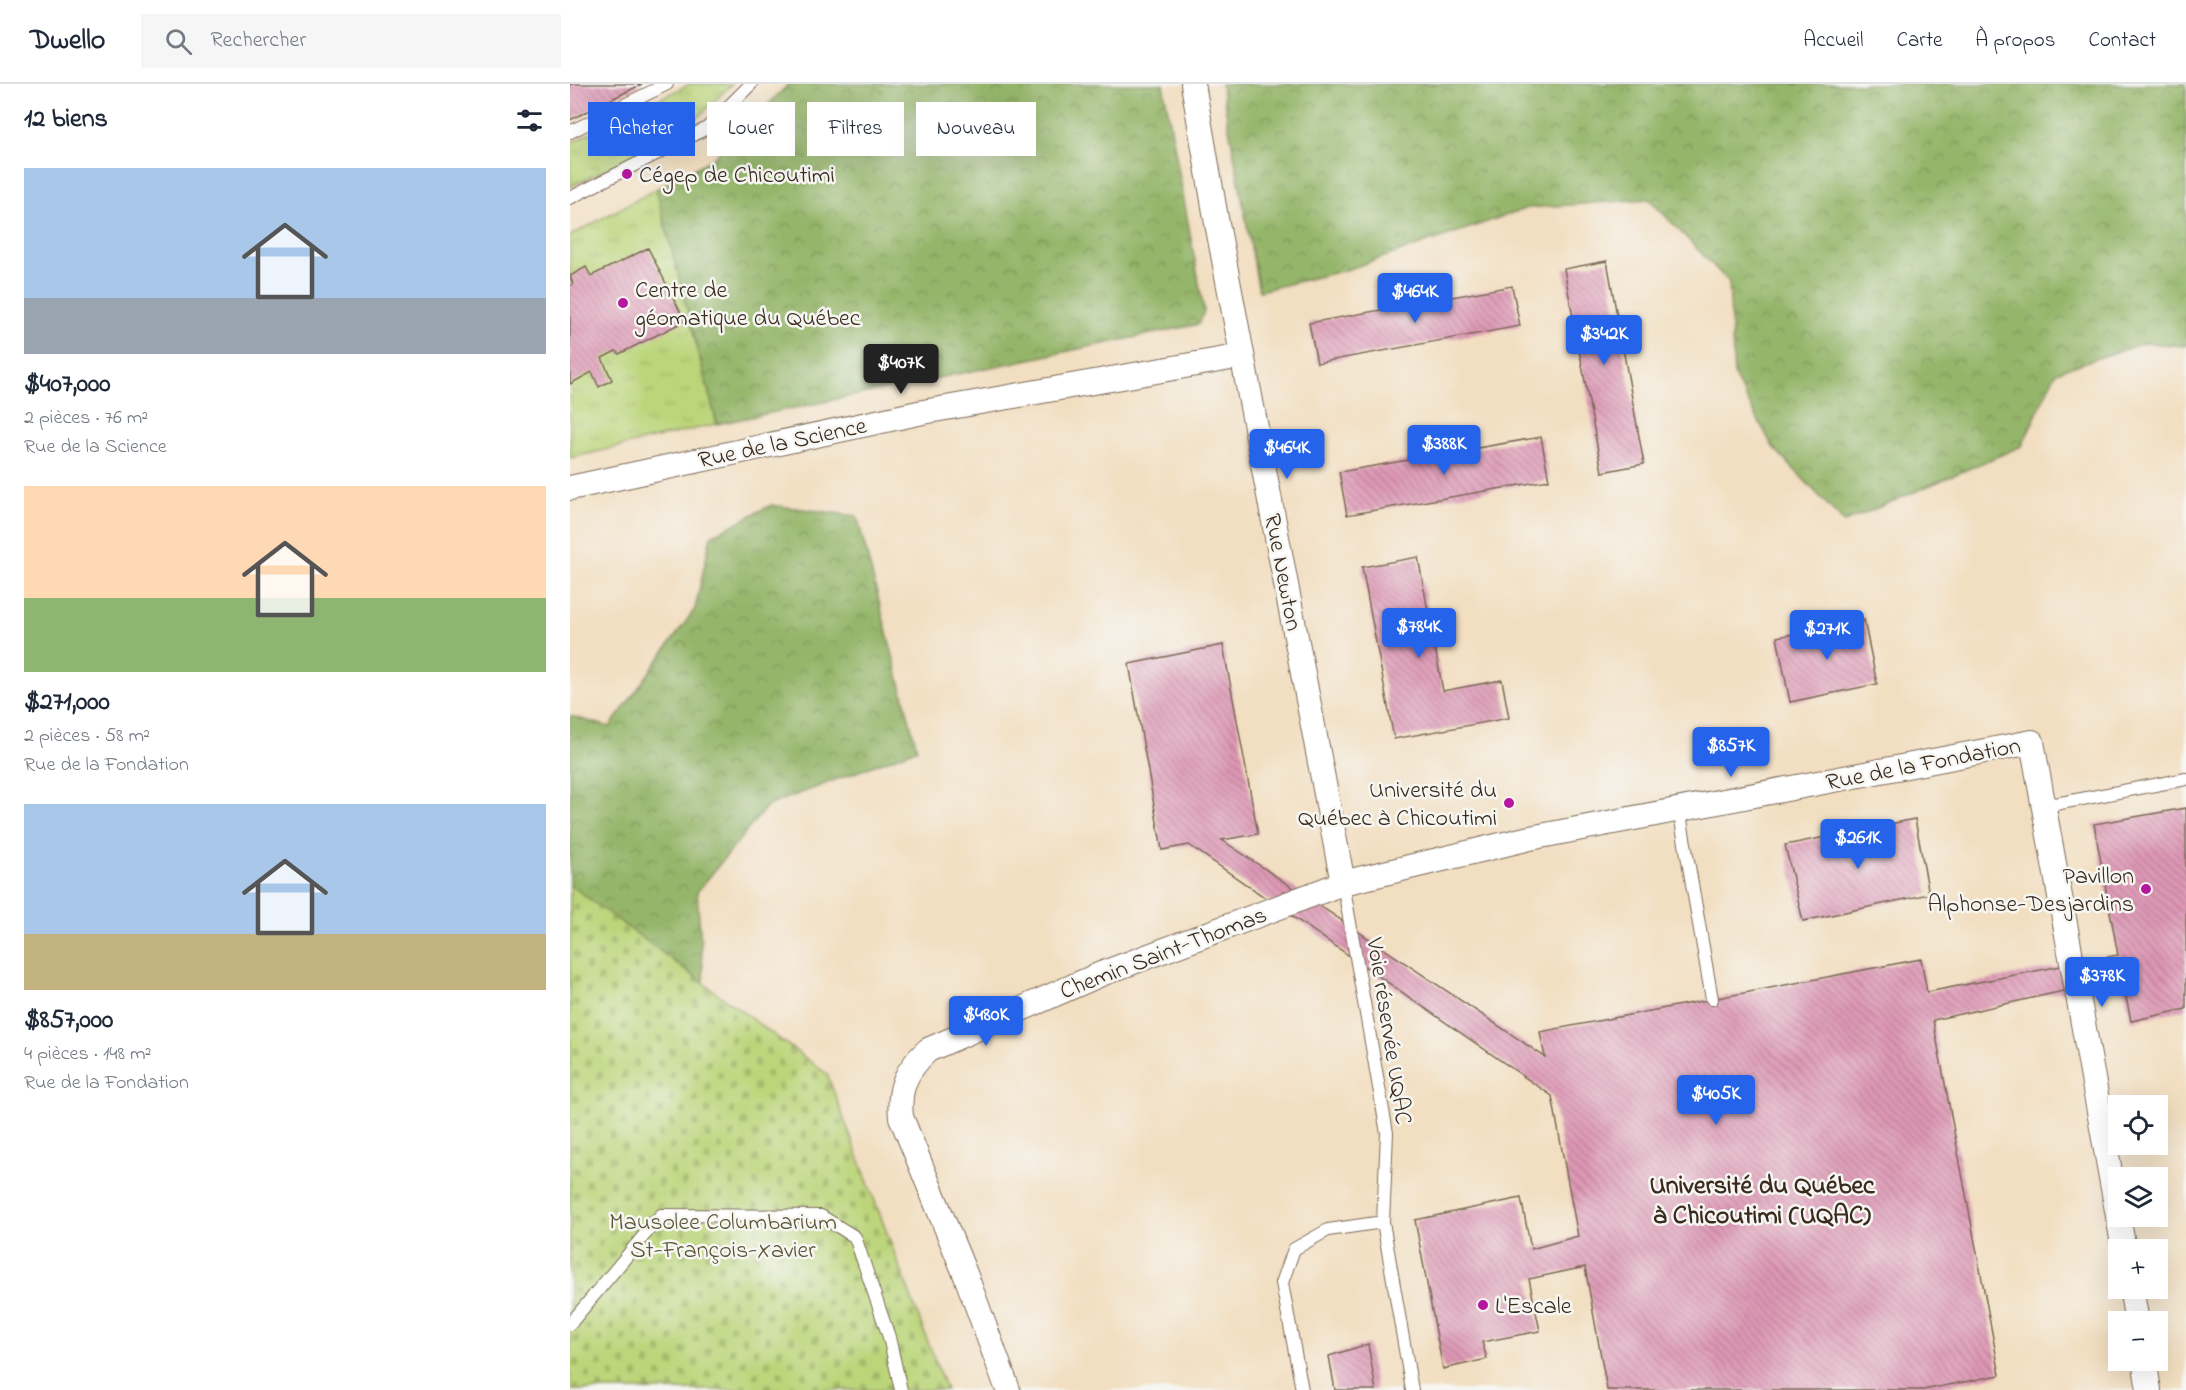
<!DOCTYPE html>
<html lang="fr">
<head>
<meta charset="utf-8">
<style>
	body { margin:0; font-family:"Indie Flower",sans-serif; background:#f6f6f7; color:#1f2937; height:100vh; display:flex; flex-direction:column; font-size:22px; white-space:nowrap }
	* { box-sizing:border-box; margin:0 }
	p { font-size:20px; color:#747a83 }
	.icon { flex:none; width:33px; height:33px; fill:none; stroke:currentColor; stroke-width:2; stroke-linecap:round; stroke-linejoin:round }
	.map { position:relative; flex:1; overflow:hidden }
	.drawer { display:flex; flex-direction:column; background:#fff; width:570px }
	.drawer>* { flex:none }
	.banner { position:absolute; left:18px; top:18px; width:570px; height:54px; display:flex; gap:12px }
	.buttons { position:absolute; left:1538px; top:1011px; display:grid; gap:12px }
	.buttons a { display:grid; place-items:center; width:60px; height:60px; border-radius:0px; background:#fff; box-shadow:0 6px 24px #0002; font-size:30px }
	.price { position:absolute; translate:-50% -51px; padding:0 14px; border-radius:6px; background:#2563eb; color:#fff; font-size:20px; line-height:39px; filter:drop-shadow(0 2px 3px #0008) }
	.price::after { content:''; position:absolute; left:50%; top:36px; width:18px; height:14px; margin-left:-9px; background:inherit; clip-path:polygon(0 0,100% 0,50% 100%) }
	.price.active { background:#222; color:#fff }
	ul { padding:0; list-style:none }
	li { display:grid; align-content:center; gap:12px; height:318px; padding:0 24px }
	li span { display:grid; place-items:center; height:186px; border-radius:0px; color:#555 }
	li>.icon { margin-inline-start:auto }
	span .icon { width:108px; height:108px; fill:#fffc; stroke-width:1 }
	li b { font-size:26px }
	h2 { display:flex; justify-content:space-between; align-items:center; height:72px; padding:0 24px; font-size:26px }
	.pill { padding:0 21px; border-radius:0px; background:#fff; box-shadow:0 6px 24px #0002; font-size:21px; line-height:54px }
	.pill.active { background:#2563eb; color:#fff }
	header { display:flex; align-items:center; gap:36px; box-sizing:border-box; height:84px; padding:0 30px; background:#fff; border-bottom:2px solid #e0e1e3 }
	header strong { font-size:28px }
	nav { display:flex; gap:33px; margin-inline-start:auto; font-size:21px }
	.search { width:420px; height:54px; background:#f6f6f7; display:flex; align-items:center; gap:15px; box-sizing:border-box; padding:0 21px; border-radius:0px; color:#747a83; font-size:22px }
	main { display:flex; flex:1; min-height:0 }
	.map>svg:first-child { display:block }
	.grass { fill:url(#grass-tufts); stroke:#7c804c; stroke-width:1.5 }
	.forest { fill:url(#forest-crowns); stroke:#687044; stroke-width:1.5 }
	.cemetery { fill:url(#cemetery-stones); stroke:#7c804c; stroke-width:1.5 }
	.building { fill:url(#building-back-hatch) }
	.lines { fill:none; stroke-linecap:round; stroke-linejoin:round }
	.service-casing { stroke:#7b6957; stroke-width:14 }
	.minor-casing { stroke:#7b6957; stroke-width:26 }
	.service { stroke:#fff; stroke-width:12 }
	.minor { stroke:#fff; stroke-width:24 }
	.poi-dot { fill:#b5179e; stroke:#f6f6f2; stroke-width:2 }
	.labels { text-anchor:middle; stroke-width:5; stroke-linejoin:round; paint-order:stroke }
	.poi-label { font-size:24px; fill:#3b2a1e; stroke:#f6f6f2; text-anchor:start }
	.street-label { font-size:24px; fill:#3b2a1e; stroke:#f6f6f2 }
	.park-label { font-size:24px; fill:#5b5535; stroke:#f6f6f2 }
	.neighbourhood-label { font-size:26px; font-weight:bold; fill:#3b2a1e; stroke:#f6f6f2 }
</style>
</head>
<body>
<header>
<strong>Dwello</strong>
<div class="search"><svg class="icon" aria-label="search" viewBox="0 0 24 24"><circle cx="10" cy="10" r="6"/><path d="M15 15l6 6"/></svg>Rechercher</div>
<nav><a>Accueil</a><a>Carte</a><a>À propos</a><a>Contact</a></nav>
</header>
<main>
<section class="drawer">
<h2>12 biens<svg class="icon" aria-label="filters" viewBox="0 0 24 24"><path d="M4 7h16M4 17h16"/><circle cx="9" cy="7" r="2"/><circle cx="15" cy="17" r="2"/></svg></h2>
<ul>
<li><span style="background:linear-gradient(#a9c7e8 70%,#9aa5b1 0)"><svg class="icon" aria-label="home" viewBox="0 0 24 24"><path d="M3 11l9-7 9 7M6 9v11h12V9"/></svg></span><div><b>$407,000</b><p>2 pièces · 76 m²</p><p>Rue de la Science</p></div></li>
<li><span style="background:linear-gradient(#ffd9b3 60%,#8fb573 0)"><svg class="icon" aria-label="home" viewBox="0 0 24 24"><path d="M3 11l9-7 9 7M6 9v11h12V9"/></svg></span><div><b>$271,000</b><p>2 pièces · 58 m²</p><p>Rue de la Fondation</p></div></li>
<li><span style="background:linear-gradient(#a9c7e8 70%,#c2b280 0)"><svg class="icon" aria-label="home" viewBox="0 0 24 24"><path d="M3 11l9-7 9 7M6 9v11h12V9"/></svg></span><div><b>$857,000</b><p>4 pièces · 148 m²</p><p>Rue de la Fondation</p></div></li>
</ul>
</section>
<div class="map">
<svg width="1616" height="1306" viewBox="0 0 1616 1306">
	<defs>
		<pattern id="grass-tufts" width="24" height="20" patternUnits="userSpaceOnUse" patternTransform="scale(1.5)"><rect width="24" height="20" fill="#bcd57a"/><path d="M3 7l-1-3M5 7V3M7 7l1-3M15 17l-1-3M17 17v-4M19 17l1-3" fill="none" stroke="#a2b769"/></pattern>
		<pattern id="forest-crowns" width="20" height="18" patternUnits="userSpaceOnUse" patternTransform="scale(1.5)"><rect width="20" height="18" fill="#95b66a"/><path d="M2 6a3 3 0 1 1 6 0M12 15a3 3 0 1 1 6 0" fill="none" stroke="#7b9457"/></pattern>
		<pattern id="cemetery-stones" width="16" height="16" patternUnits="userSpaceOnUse" patternTransform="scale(1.5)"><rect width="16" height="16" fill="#bcd57a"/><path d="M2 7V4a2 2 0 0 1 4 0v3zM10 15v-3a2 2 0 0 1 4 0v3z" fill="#a2b769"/></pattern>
		<pattern id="building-back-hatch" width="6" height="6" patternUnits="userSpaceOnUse" patternTransform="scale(1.5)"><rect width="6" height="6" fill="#de98b5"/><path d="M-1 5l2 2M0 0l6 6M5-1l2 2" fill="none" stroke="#b57c93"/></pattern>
	</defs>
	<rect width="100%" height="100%" fill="#f6f6f2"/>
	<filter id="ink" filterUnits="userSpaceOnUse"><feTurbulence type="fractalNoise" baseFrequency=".0167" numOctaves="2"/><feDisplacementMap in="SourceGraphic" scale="12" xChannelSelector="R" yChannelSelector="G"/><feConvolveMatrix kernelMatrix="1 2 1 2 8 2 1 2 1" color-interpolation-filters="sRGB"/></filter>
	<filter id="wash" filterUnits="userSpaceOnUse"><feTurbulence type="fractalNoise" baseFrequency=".008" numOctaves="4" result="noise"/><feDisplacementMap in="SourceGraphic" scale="24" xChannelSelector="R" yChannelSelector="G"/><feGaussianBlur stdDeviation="1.35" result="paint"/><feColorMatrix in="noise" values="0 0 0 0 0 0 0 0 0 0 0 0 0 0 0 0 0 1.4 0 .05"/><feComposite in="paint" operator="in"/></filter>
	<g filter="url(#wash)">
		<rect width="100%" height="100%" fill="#f2dec0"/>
		<!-- grass -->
		<g class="grass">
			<path d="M 120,0 L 162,0 L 115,46 L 0,103 L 0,59 Z"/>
			<path d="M 86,105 L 147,340 L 0,374 L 0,152 Z"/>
		</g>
		<!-- forest -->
		<g class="forest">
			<path d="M 219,0 L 593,0 L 634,227 L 629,240 L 147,340 L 86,105 L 142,75 Z"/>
			<path d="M 651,0 L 1616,0 L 1616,262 L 1574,259 L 1486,288 L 1452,362 L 1274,438 L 1203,363 L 1164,292 L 1159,198 L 1079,115 L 958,124 L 776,186 L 689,207 Z"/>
			<path d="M 201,421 L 287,432 L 347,665 L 197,722 L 127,808 L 134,899 L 0,801 L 0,632 L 40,643 L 125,525 L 141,452 Z"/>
		</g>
		<!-- cemetery -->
		<path class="cemetery" d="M 0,801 L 257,990 L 376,1306 L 0,1306 Z"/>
		<g id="blocks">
			<!-- building -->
			<g class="building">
				<path d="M 0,0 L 72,0 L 0,36 Z"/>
				<path d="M 78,164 L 115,237 L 49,270 L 46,267 L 32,274 L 42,296 L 29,303 L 22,288 L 0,300 L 0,202 L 3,200 L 0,192 L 16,183 L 21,192 Z"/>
				<path d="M 1037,177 L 1074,380 L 1032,388 L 994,185 Z"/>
				<path d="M 942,202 L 950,242 L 747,279 L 739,239 Z"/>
				<path d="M 971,353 L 979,396 L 777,431 L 769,388 Z"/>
				<path d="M 848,473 L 873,607 L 932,596 L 939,634 L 824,655 L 792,483 Z"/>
				<path d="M 1294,536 L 1307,600 L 1220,618 L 1207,553 Z"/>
				<path d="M 653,561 L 688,750 L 652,756 L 975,973 L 970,948 L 1351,875 L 1357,908 L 1548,871 L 1524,740 L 1616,724 L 1616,925 L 1561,937 L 1552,894 L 1363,936 L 1430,1291 L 1353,1306 L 1037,1306 L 1015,1183 L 959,1195 L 970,1247 L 912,1258 L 917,1275 L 873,1285 L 845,1136 L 951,1114 L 961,1165 L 1008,1152 L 982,1012 L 619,761 L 592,766 L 559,580 Z"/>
				<path d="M 1345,735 L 1359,810 L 1233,837 L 1215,761 Z"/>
				<path d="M 798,1260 L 806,1306 L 765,1306 L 759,1272 Z"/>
			</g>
		</g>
	</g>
	<g filter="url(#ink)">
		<use href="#blocks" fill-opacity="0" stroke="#7b6957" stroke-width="1.5"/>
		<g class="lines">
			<defs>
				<g id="service">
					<path d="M 0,48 L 97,0"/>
					<path d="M 0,114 L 137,44 L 181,0"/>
					<path d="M 1475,722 L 1616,695"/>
					<path d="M 1109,725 L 1142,915"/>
					<path d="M 773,799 L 817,1049 L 813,1138 L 842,1306"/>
					<path d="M 0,1240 L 91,1131 L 251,1132 L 285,1153 L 319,1253 L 331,1306"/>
					<path d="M 732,1306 L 712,1199 L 724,1165 L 758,1146 L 813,1138"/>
				</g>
				<g id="minor">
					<path d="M 623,0 L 646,134 L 773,799"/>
					<path d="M 0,404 L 353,328 L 672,272"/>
					<path d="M 1548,1132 L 1554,1166"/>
					<path d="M 1561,1204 L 1567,1238"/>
					<path d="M 1574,1276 L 1579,1306"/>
					<path d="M 438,1306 L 396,1192 L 331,1033 C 328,1004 336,986 358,966 L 531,890 L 773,799 L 960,754 L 1462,658 L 1548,1132"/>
				</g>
			</defs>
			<!-- service casing -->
			<use href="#service" class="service-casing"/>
			<!-- minor casing -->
			<use href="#minor" class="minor-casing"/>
			<!-- service -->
			<use href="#service" class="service"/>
			<!-- minor -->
			<use href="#minor" class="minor"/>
		</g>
	</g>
	<!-- markers -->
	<g class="poi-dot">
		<circle cx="57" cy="90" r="6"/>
		<circle cx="53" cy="219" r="6"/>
		<circle cx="939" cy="719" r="6"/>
		<circle cx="1576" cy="805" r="6"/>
		<circle cx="913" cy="1221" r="6"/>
	</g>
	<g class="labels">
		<!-- poi labels -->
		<g class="poi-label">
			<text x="69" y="98">Cégep de Chicoutimi</text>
			<text x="65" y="213">Centre de<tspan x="65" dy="28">géomatique du Québec</tspan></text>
			<text x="927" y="713" text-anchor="end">Université du<tspan x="927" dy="28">Québec à Chicoutimi</tspan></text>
			<text x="1564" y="799" text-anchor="end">Pavillon<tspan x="1564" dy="28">Alphonse-Desjardins</tspan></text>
			<text x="925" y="1229">L'Escale</text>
		</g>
		<!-- street labels -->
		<g class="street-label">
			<text transform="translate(212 358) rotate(-12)" y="8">Rue de la Science</text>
			<text transform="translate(714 488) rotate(79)" y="8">Rue Newton</text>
			<text transform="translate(1353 679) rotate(-11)" y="8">Rue de la Fondation</text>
			<text transform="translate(593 868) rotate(-21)" y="8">Chemin Saint-Thomas</text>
			<text transform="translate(820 947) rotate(81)" y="8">Voie réservée UQAC</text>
		</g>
		<!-- park labels -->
		<g class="park-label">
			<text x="153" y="1145">Mausolee Columbarium<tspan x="153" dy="28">St-François-Xavier</tspan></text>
		</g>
		<!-- neighbourhood labels -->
		<g class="neighbourhood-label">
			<text x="1192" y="1109">Université du Québec<tspan x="1192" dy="30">à Chicoutimi (UQAC)</tspan></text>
		</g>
	</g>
</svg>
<div class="buttons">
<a><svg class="icon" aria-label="locate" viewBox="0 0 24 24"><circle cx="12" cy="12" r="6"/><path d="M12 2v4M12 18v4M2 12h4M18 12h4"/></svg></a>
<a><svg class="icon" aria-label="layers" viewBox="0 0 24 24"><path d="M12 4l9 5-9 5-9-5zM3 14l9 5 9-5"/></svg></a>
<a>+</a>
<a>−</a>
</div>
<b class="price" style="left:845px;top:240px">$464K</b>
<b class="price" style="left:1034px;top:282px">$342K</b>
<b class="price active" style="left:331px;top:311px">$407K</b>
<b class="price" style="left:874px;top:392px">$388K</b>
<b class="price" style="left:717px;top:396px">$464K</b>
<b class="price" style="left:849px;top:575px">$784K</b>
<b class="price" style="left:1257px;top:577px">$271K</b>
<b class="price" style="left:1161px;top:694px">$857K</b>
<b class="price" style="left:1288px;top:786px">$261K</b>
<b class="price" style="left:1532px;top:924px">$378K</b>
<b class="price" style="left:416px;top:963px">$480K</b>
<b class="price" style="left:1146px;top:1042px">$405K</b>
<div class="banner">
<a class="pill active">Acheter</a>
<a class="pill">Louer</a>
<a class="pill">Filtres</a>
<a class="pill">Nouveau</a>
</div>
</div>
</main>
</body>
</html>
